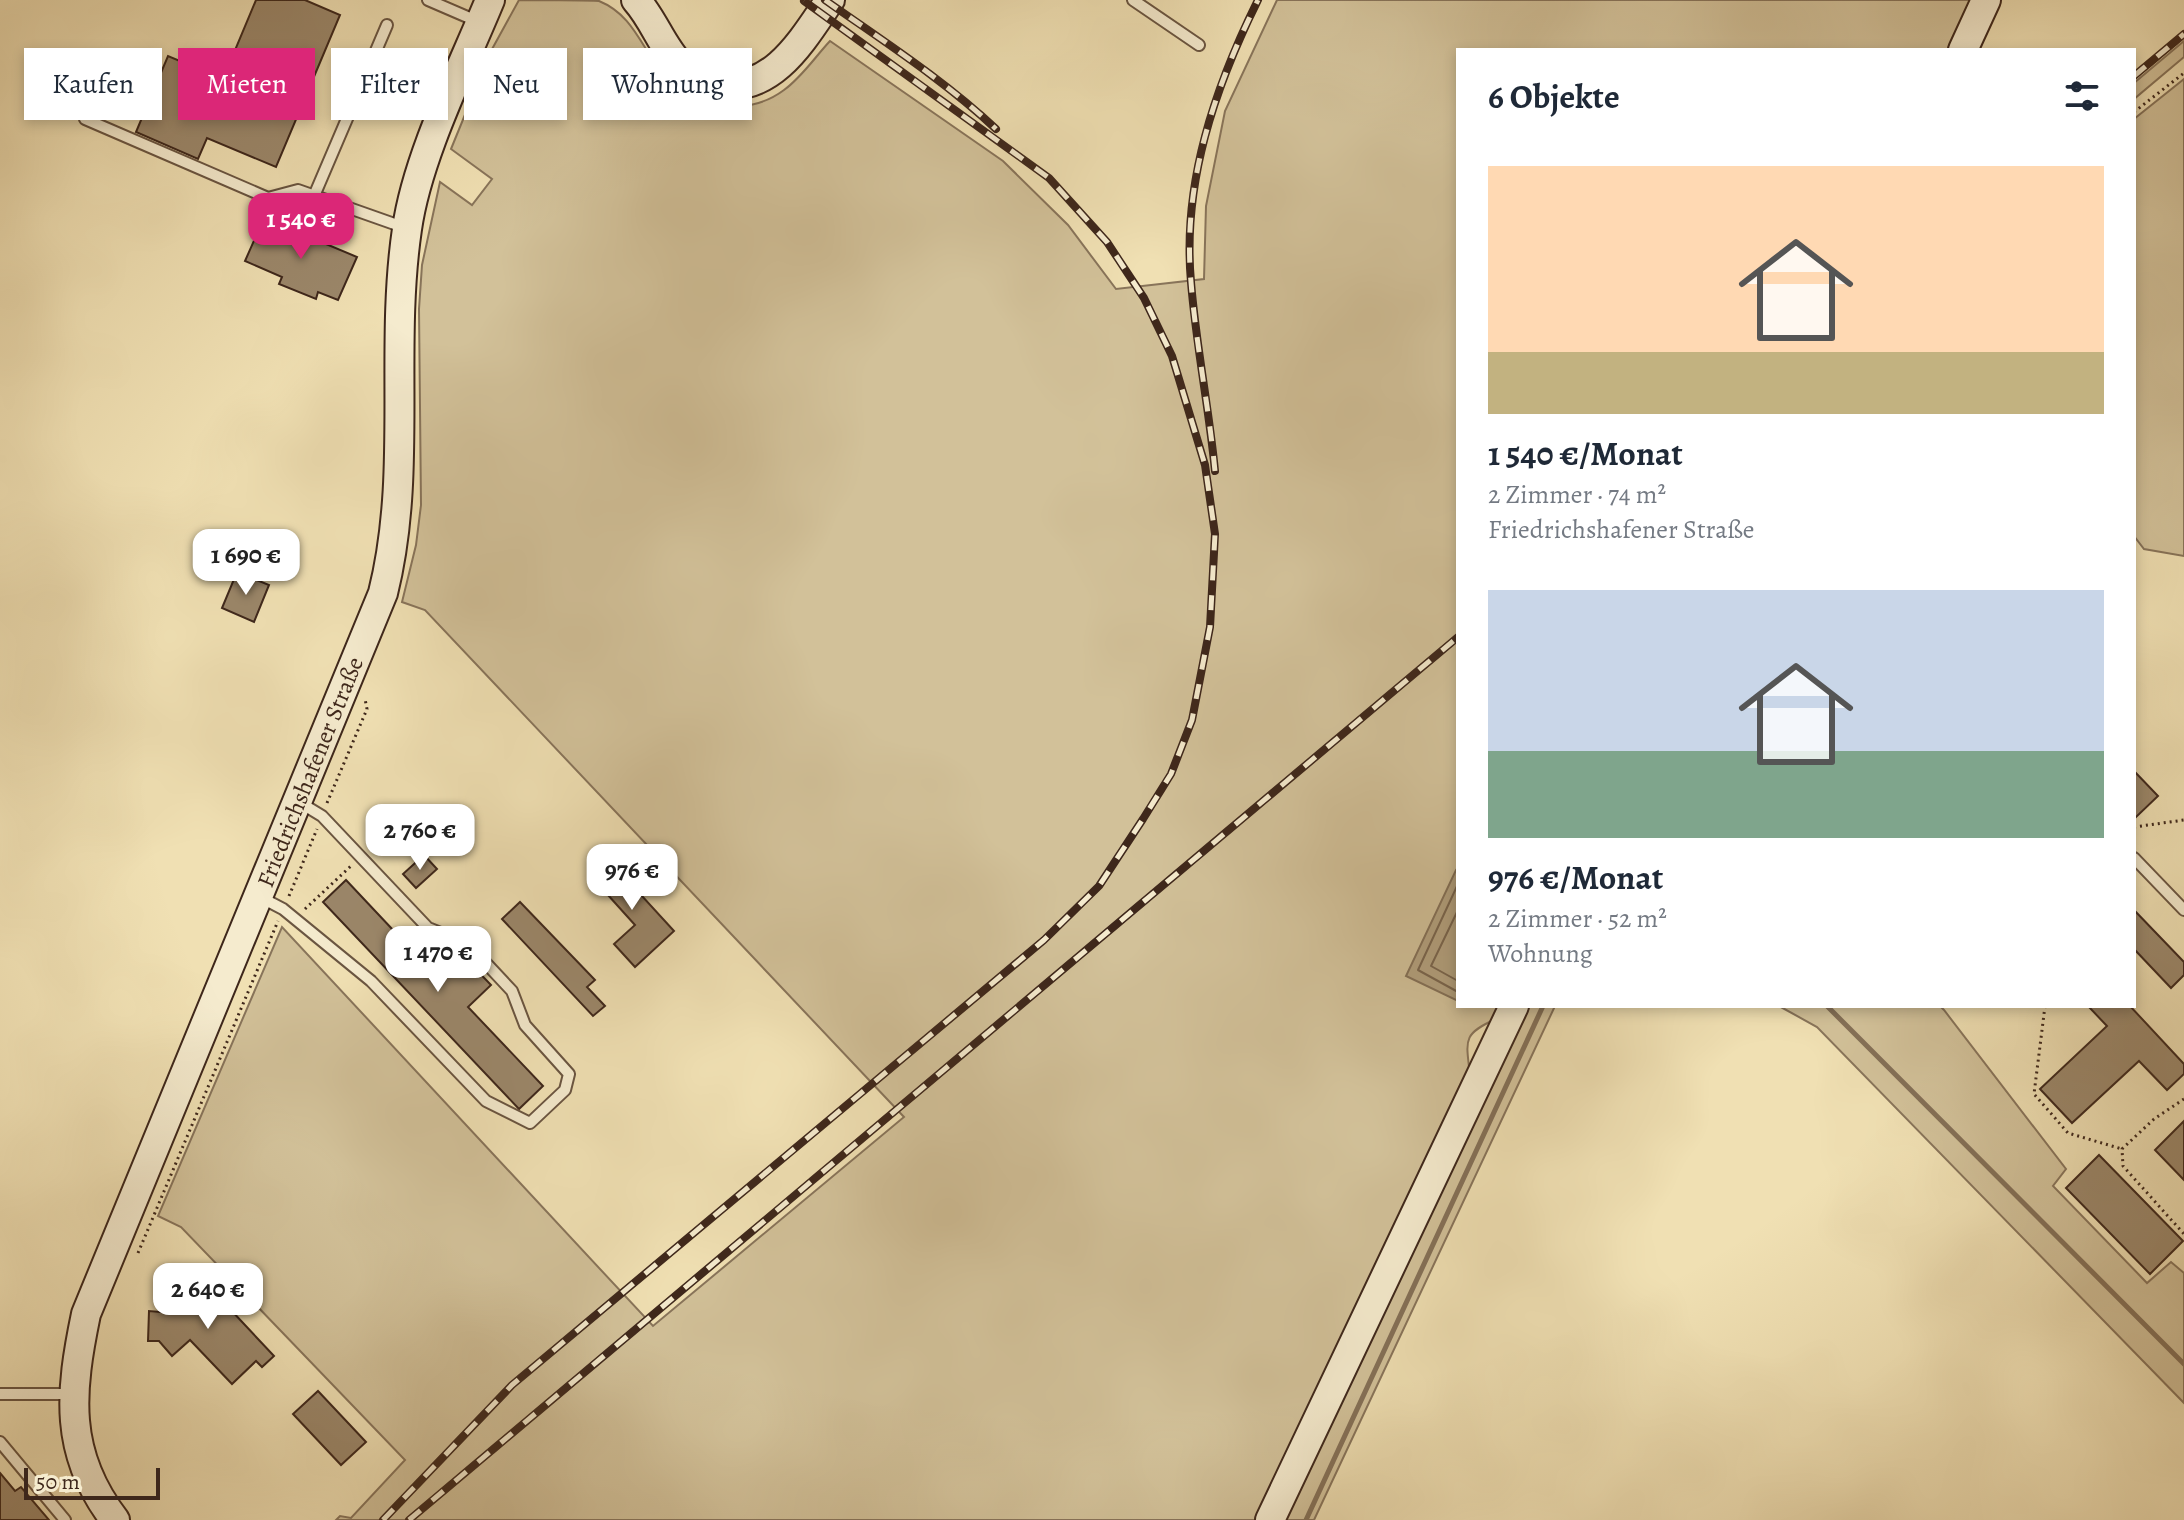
<!DOCTYPE html>
<html lang="de">
<head>
<meta charset="utf-8">
<style>
	body { margin:0; font-family:Alegreya,serif; background:#f6f6f7; color:#1f2937; height:100vh; display:flex; flex-direction:column; font-size:30px; white-space:nowrap }
	* { box-sizing:border-box; margin:0 }
	p { font-size:26px; color:#747a83 }
	.icon { flex:none; width:44px; height:44px; fill:none; stroke:currentColor; stroke-width:2; stroke-linecap:round; stroke-linejoin:round }
	.map { position:relative; flex:1; overflow:hidden }
	.details { position:absolute; left:1456px; top:48px; width:680px; height:960px; display:flex; flex-direction:column; background:#fff; border-radius:0px; box-shadow:0 4px 12px #0003 }
	.details>* { flex:none }
	.banner { position:absolute; left:24px; top:48px; width:760px; height:72px; display:flex; gap:16px }
	.scale { position:absolute; left:24px; bottom:20px; width:136px; box-sizing:border-box; padding-left:8px; border:4px solid #3e271b; border-top:0; font-size:22px; line-height:28px; white-space:nowrap; color:#3e271b; -webkit-text-stroke:6px #f5ebce; paint-order:stroke }
	.price { position:absolute; translate:-50% -68px; padding:0 18px; border-radius:16px; background:#fff; color:#222; font-size:26px; line-height:52px; filter:drop-shadow(0 2px 4px #0008) }
	.price::after { content:''; position:absolute; left:50%; top:48px; width:24px; height:18px; margin-left:-12px; background:inherit; clip-path:polygon(0 0,100% 0,50% 100%) }
	.price.current { background:#db2777; color:#fff }
	ul { padding:0; list-style:none }
	li { display:grid; align-content:center; gap:16px; height:424px; padding:0 32px }
	li span { display:grid; place-items:center; height:248px; border-radius:0px; color:#555 }
	li>.icon { margin-inline-start:auto }
	span .icon { width:144px; height:144px; fill:#fffc; stroke-width:1 }
	li b { font-size:34px }
	h2 { display:flex; justify-content:space-between; align-items:center; height:96px; padding:0 32px; font-size:34px }
	.tag { padding:0 28px; border-radius:0px; background:#fff; box-shadow:0 4px 12px #0003; font-size:28px; line-height:72px }
	.tag.current { background:#db2777; color:#fff }
	.map>svg:first-child { display:block }
	.green { fill:#d2c199; stroke:#88745a; stroke-width:2 }
	.water { fill:#b3a17f; stroke:#847057; stroke-width:2 }
	.lines { fill:none; stroke-linecap:round; stroke-linejoin:round }
	.shore { stroke:#78644d; stroke-width:2 }
	.stream { stroke:#847057; stroke-width:5 }
	.building { fill:#9b876a; stroke:#3e271b; stroke-width:2 }
	.lane-casing { stroke:#6a5541; stroke-width:14 }
	.secondary-casing { stroke:#3e271b; stroke-width:32 }
	.path { stroke:#3e271b; stroke-width:3; stroke-dasharray:2 4; stroke-linecap:butt }
	.lane { stroke:#f5ebce; stroke-width:10 }
	.secondary { stroke:#f5ebce; stroke-width:28 }
	.rail-casing { stroke:#3e271b; stroke-width:8 }
	.rail { stroke:#f5ebce; stroke-width:5; stroke-dasharray:15; stroke-linecap:butt }
	.labels { text-anchor:middle; stroke-width:6; stroke-linejoin:round; paint-order:stroke }
	.street-label { font-size:24px; fill:#3e271b; stroke:#f5ebce }
</style>
</head>
<body>
<div class="map">
<svg width="2184" height="1520" viewBox="0 0 2184 1520">
	<rect width="100%" height="100%" fill="#f0e0b3"/>
	<filter id="stains"><feTurbulence type="fractalNoise" baseFrequency=".0025" numOctaves="4"/><feColorMatrix values="0 0 0 0 .2 0 0 0 0 .09 0 0 0 0 .02 0 0 0 .5 -.17"/></filter>
	<radialGradient id="worn" r=".72"><stop offset=".6" stop-color="#630" stop-opacity="0"/><stop offset="1" stop-color="#630" stop-opacity=".3"/></radialGradient>
	<!-- green -->
	<g class="green">
		<path d="M 519,0 C 538,0 582,0 599,1 C 631,14 640,43 659,69 C 687,107 744,120 784,90 C 802,77 815,57 830,41 L 1003,161 L 1068,225 L 1116,289 L 1204,279 L 1206,206 L 1225,111 L 1277,0 L 1973,0 L 1949,50 L 1458,50 L 1458,1006 L 1502,1006 L 1496,1019 C 1462,1034 1466,1040 1470,1075 L 1259,1520 L 336,1520 L 340,1516 L 351,1518 L 405,1460 L 181,1227 L 158,1216 L 282,927 L 653,1326 L 904,1117 L 425,610 L 402,602 L 416,545 L 421,505 L 419,309 L 422,265 L 440,182 L 472,205 L 492,179 L 451,149 L 491,51 Z"/>
		<path d="M 2184,41 L 2184,57 L 2134,99 L 2134,83 Z"/>
		<path d="M 2184,79 L 2184,556 L 2144,549 L 2134,536 L 2134,119 Z"/>
		<path d="M 1524,1006 L 1555,1006 L 1314,1520 L 1282,1520 Z"/>
		<path d="M 1779,1006 L 1940,1006 L 1944,1010 L 2066,1169 L 2053,1186 L 2147,1283 L 2171,1262 L 2184,1273 L 2184,1403 L 1817,1027 Z"/>
	</g>
	<!-- water -->
	<path class="water" d="M 1456,870 L 1458,871 L 1458,1001 L 1406,976 Z"/>
	<g class="lines">
		<!-- shore -->
		<g class="shore">
			<path d="M 1458,884 L 1418,970 L 1458,992"/>
			<path d="M 1458,910 L 1431,966 L 1458,981"/>
		</g>
		<!-- stream -->
		<g class="stream">
			<path d="M 1827,1006 L 2184,1364"/>
			<path d="M 1306,1520 L 1543,1006"/>
		</g>
	</g>
	<!-- building -->
	<g class="building">
		<path d="M 256,0 L 305,0 L 340,15 L 276,167 L 207,138 L 198,159 L 136,132 L 168,56 L 223,79 Z"/>
		<path d="M 264,218 L 357,257 L 338,300 L 318,292 L 316,299 L 279,284 L 282,277 L 245,261 Z"/>
		<path d="M 237,572 L 269,585 L 254,622 L 222,608 Z"/>
		<path d="M 2134,771 L 2158,796 L 2134,819 Z"/>
		<path d="M 424,855 L 437,869 L 416,888 L 403,874 Z"/>
		<path d="M 610,855 L 644,893 L 641,895 L 674,931 L 635,967 L 614,944 L 635,925 L 589,874 Z"/>
		<path d="M 346,880 L 441,981 L 465,958 L 491,985 L 468,1007 L 543,1086 L 519,1109 L 323,902 Z"/>
		<path d="M 520,902 L 595,980 L 587,987 L 605,1006 L 593,1016 L 502,919 Z"/>
		<path d="M 2134,910 L 2184,962 L 2184,975 L 2171,988 L 2134,949 Z"/>
		<path d="M 2088,1006 L 2130,1006 L 2184,1064 L 2184,1074 L 2167,1090 L 2139,1061 L 2072,1123 L 2040,1089 L 2107,1026 Z"/>
		<path d="M 2184,1121 L 2184,1180 L 2155,1150 Z"/>
		<path d="M 2099,1155 L 2183,1241 L 2150,1274 L 2066,1188 Z"/>
		<path d="M 199,1276 L 274,1356 L 262,1367 L 256,1361 L 232,1384 L 190,1340 L 172,1356 L 159,1341 L 148,1341 L 149,1311 L 160,1312 Z"/>
		<path d="M 318,1391 L 366,1442 L 341,1465 L 293,1414 Z"/>
		<path d="M 0,1473 L 15,1491 L 21,1487 L 49,1520 L 0,1520 Z"/>
	</g>
	<g class="lines">
		<defs>
			<g id="lane">
				<path d="M 428,0 L 479,22"/>
				<path d="M 1133,0 L 1199,45"/>
				<path d="M 85,119 L 268,198 L 298,190 L 403,227"/>
				<path d="M 314,196 L 387,25"/>
				<path d="M 2134,858 L 2184,910"/>
				<path d="M 260,897 L 283,909 L 371,981 L 486,1101 L 530,1123 L 565,1090 L 569,1074 L 525,1025 L 512,991 L 468,944 L 428,928 L 322,816 L 299,802"/>
				<path d="M 0,1394 L 71,1394"/>
				<path d="M 0,1442 L 65,1520"/>
			</g>
			<g id="secondary">
				<path d="M 636,0 C 654,20 662,47 681,66 C 690,76 706,84 719,85 C 774,92 803,39 830,0"/>
				<path d="M 1963,50 L 1986,0"/>
				<path d="M 115,1520 C 63,1453 70,1391 86,1314 L 383,593 C 413,473 389,351 407,229 C 417,157 462,68 490,0"/>
				<path d="M 1270,1520 L 1514,1006"/>
			</g>
		</defs>
		<!-- lane casing -->
		<use href="#lane" class="lane-casing"/>
		<!-- secondary casing -->
		<use href="#secondary" class="secondary-casing"/>
		<!-- path -->
		<g class="path">
			<path d="M 2134,112 L 2184,73"/>
			<path d="M 327,803 L 367,709 L 365,699"/>
			<path d="M 2134,827 L 2184,820"/>
			<path d="M 289,896 L 317,829"/>
			<path d="M 305,909 L 352,865"/>
			<path d="M 2045,1006 L 2034,1094 L 2068,1133 L 2122,1149"/>
			<path d="M 2184,1099 L 2154,1119 L 2122,1149 L 2123,1166 L 2184,1234"/>
			<path d="M 138,1253 L 278,921"/>
		</g>
		<!-- lane -->
		<use href="#lane" class="lane"/>
		<!-- secondary -->
		<use href="#secondary" class="secondary"/>
		<defs>
			<g id="rail">
				<path d="M 825,0 C 883,41 944,80 996,129"/>
				<path d="M 2134,76 L 2184,34"/>
				<path d="M 1215,471 C 1209,408 1196,345 1191,282 C 1182,183 1215,87 1258,0"/>
				<path d="M 383,1520 L 512,1385 L 1044,940 L 1099,886 L 1143,819 L 1171,774 L 1192,720 L 1210,627 L 1215,534 L 1205,465 L 1172,356 L 1144,298 L 1107,242 L 1049,178 L 804,1"/>
				<path d="M 409,1520 L 1458,637"/>
			</g>
		</defs>
		<!-- rail casing -->
		<use href="#rail" class="rail-casing"/>
		<!-- rail -->
		<use href="#rail" class="rail"/>
	</g>
	<g class="labels">
		<!-- street labels -->
		<g class="street-label">
			<text transform="translate(310 772) rotate(-68)" y="8">Friedrichshafener Straße</text>
		</g>
	</g>
	<rect width="100%" height="100%" filter="url(#stains)"/>
	<rect width="100%" height="100%" fill="url(#worn)"/>
</svg>
<div class="scale">50 m</div>
<b class="price current" style="left:301px;top:261px">1 540 €</b>
<b class="price" style="left:246px;top:597px">1 690 €</b>
<b class="price" style="left:420px;top:872px">2 760 €</b>
<b class="price" style="left:632px;top:912px">976 €</b>
<b class="price" style="left:438px;top:994px">1 470 €</b>
<b class="price" style="left:208px;top:1331px">2 640 €</b>
<div class="banner">
<a class="tag">Kaufen</a>
<a class="tag current">Mieten</a>
<a class="tag">Filter</a>
<a class="tag">Neu</a>
<a class="tag">Wohnung</a>
</div>
<section class="details">
<h2>6 Objekte<svg class="icon" aria-label="filters" viewBox="0 0 24 24"><path d="M4 7h16M4 17h16"/><circle cx="9" cy="7" r="2"/><circle cx="15" cy="17" r="2"/></svg></h2>
<ul>
<li><span style="background:linear-gradient(#ffd9b3 75%,#c2b280 0)"><svg class="icon" aria-label="home" viewBox="0 0 24 24"><path d="M3 11l9-7 9 7M6 9v11h12V9"/></svg></span><div><b>1 540 €/Monat</b><p>2 Zimmer · 74 m²</p><p>Friedrichshafener Straße</p></div></li>
<li><span style="background:linear-gradient(#c9d6e8 65%,#7fa58c 0)"><svg class="icon" aria-label="home" viewBox="0 0 24 24"><path d="M3 11l9-7 9 7M6 9v11h12V9"/></svg></span><div><b>976 €/Monat</b><p>2 Zimmer · 52 m²</p><p>Wohnung</p></div></li>
</ul>
</section>
</div>
</body>
</html>
